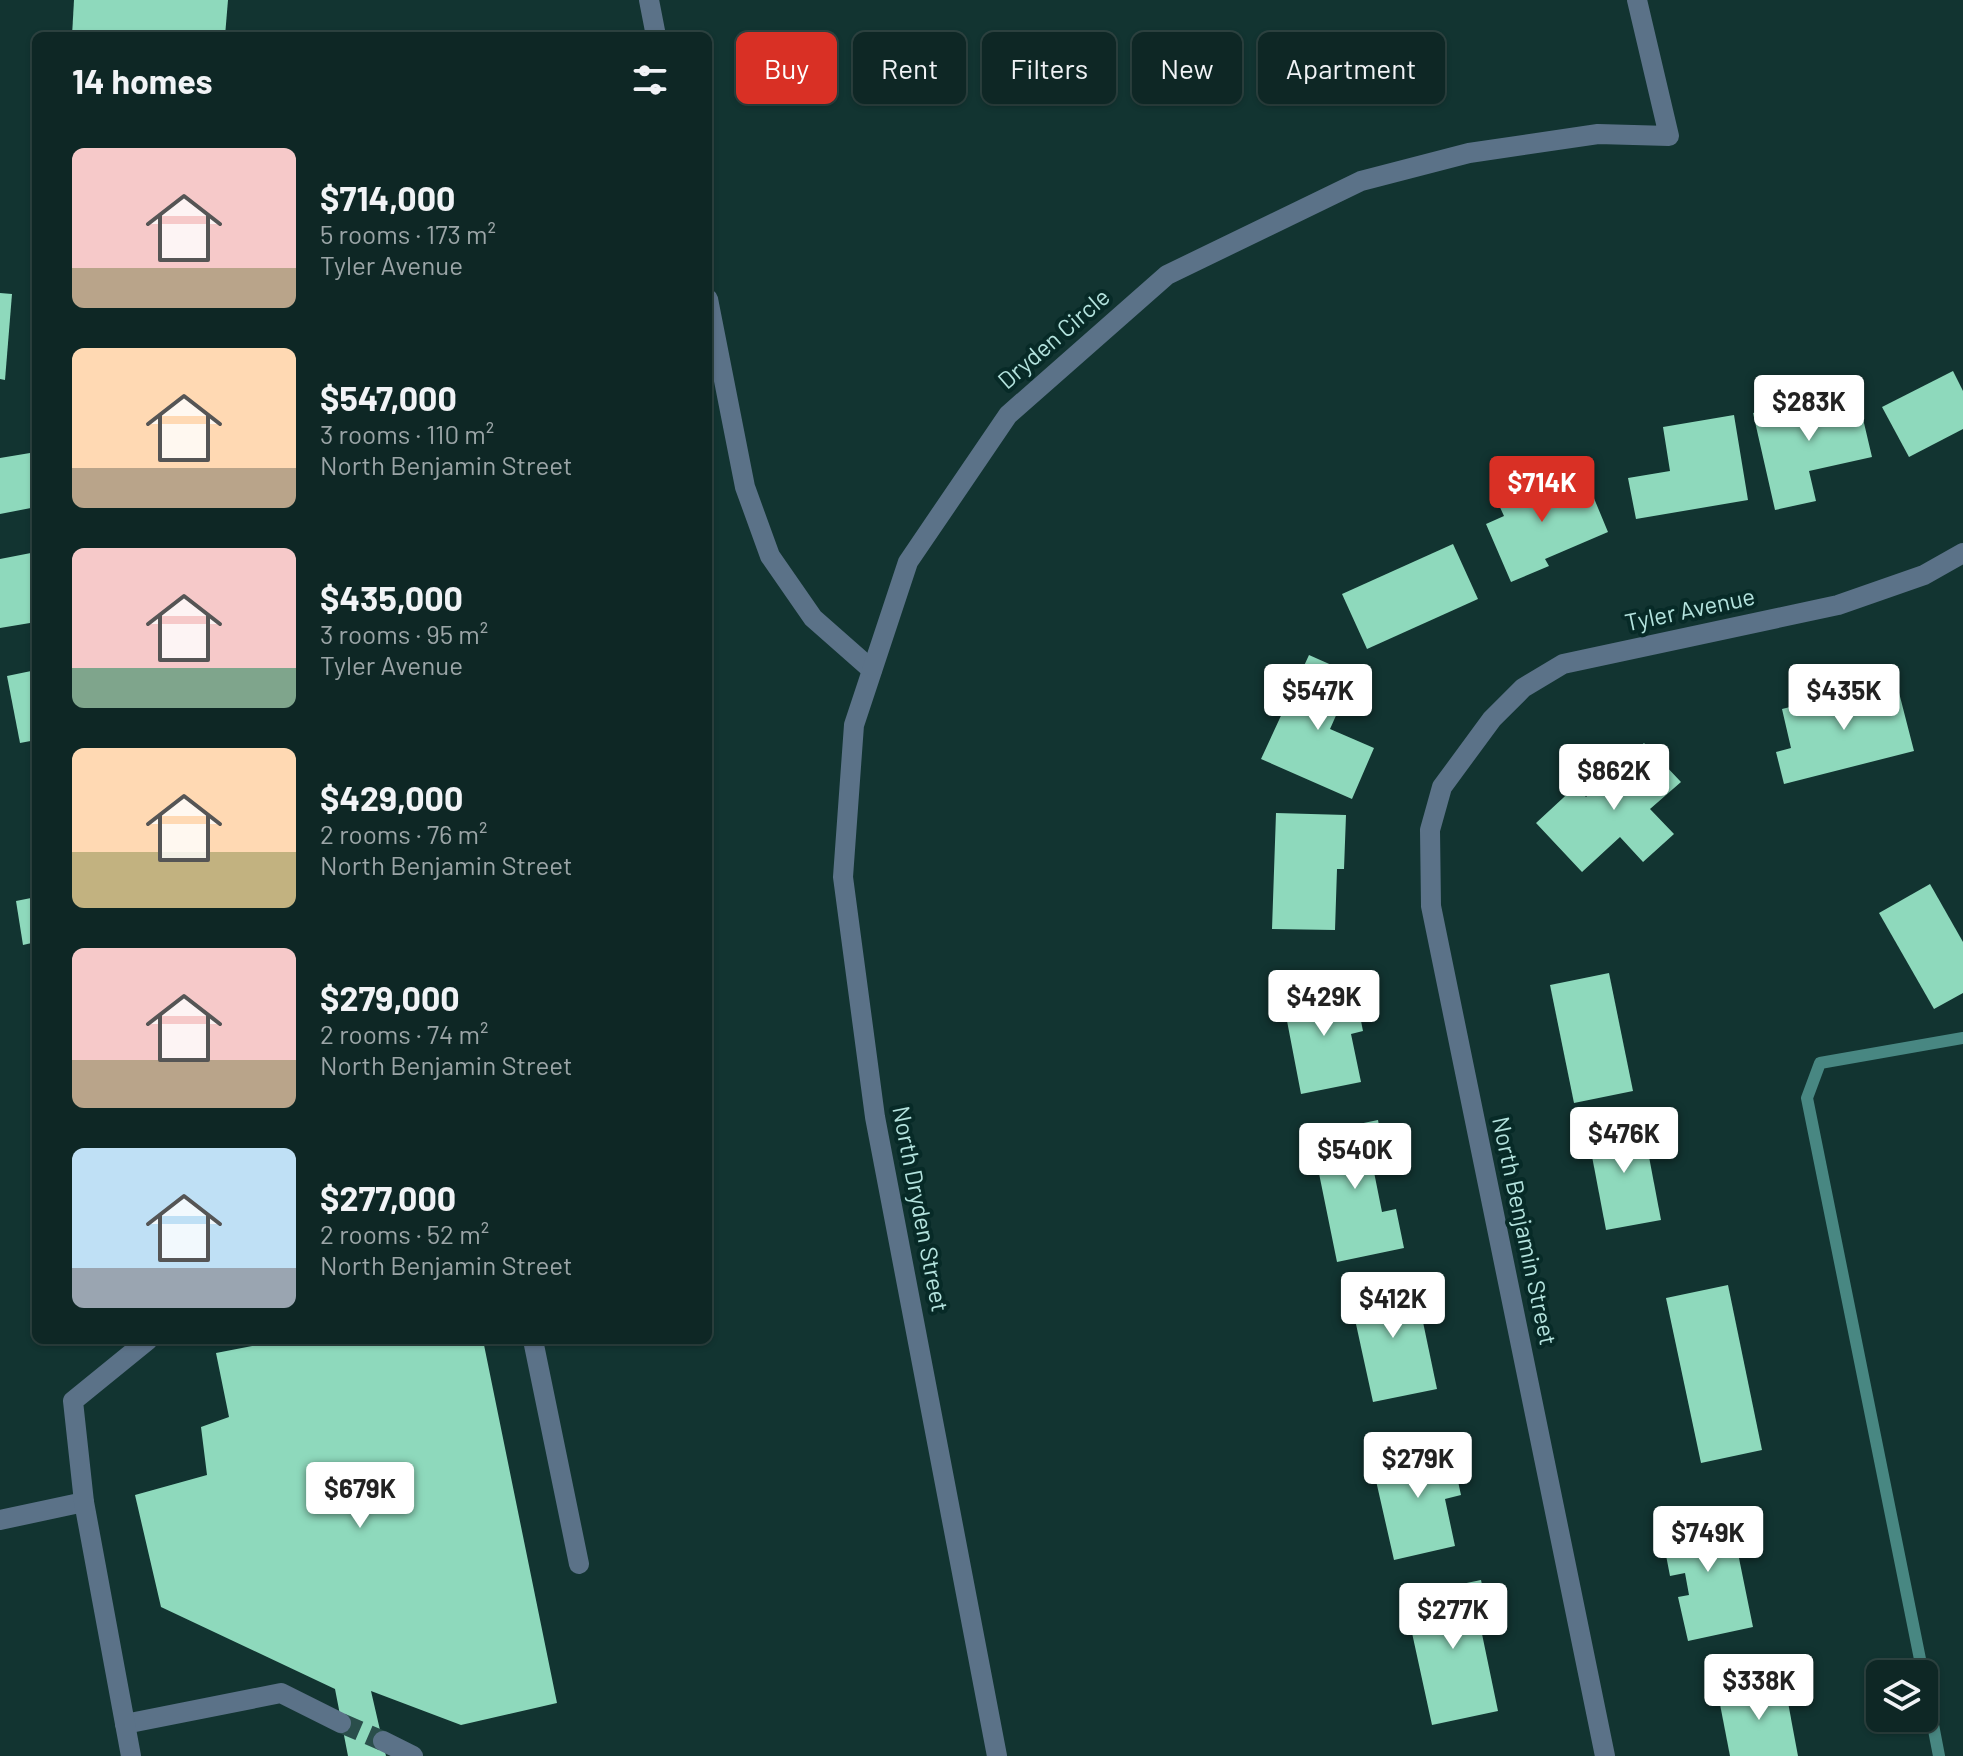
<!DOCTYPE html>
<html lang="en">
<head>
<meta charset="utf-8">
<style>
	body { margin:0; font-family:Barlow,sans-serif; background:#1c3332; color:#f1f3f6; height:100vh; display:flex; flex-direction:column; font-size:30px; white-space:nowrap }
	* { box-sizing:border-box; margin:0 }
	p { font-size:26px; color:#9ba5a7 }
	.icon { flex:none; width:44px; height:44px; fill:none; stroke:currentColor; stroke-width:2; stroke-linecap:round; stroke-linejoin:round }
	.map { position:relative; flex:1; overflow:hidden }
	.panel { position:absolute; left:32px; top:32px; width:680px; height:1312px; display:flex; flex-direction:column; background:#0e2725; border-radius:12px; box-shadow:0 2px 6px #0004,0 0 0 2px #2e4442 }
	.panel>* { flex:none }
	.hud { position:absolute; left:736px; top:32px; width:760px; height:72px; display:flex; gap:16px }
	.tools { position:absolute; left:1866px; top:1660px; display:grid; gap:16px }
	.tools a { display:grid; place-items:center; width:72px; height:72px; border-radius:12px; background:#0e2725; box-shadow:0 2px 6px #0004,0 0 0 2px #2e4442; font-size:40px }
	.price { position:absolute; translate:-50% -68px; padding:0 18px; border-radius:8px; background:#fff; color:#222; font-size:26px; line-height:52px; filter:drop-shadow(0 2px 4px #0008) }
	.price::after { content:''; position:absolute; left:50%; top:48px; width:24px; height:18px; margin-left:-12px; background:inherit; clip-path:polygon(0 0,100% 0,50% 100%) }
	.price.selected { background:#d93025; color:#fff }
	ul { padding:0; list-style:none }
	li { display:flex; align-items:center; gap:24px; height:200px; padding:0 40px }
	li span { display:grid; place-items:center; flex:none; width:224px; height:160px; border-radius:12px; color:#555 }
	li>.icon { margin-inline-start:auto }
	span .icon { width:96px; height:96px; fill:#fffc; stroke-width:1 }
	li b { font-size:34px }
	h2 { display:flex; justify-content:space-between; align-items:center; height:96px; padding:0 40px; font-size:34px }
	.tag { padding:0 28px; border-radius:12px; background:#0e2725; box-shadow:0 2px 6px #0004,0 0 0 2px #2e4442; font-size:28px; line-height:72px }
	.tag.selected { background:#d93025; color:#fff }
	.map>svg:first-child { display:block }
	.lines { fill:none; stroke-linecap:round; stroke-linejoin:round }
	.stream { stroke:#488782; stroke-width:12 }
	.building { fill:#8ed9bc }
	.minor-tunnel { stroke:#2a4e4b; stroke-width:20; stroke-dasharray:20 10; stroke-linecap:butt }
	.minor { stroke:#5b7288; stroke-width:20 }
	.labels { text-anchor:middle; stroke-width:8; stroke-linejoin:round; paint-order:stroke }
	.street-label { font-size:24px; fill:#b4e3de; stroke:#072a27 }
</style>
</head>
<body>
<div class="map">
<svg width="1963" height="1756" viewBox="0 0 1963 1756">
	<rect width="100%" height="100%" fill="#123431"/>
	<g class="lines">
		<!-- stream -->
		<g class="stream">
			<path d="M 1923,1674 L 1807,1098 L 1820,1063 L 1963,1038"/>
			<path d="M 1924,1678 L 1939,1756"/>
		</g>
	</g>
	<!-- building -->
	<g class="building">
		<path d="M 74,0 L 228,0 L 225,36 L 72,36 Z"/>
		<path d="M 0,293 L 12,294 L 5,380 L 0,379 Z"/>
		<path d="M 1953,371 L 1963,391 L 1963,429 L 1909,457 L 1882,407 Z"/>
		<path d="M 1856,389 L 1872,457 L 1809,471 L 1816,501 L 1775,510 L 1753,413 Z"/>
		<path d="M 1734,415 L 1748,500 L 1636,519 L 1628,478 L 1670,471 L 1663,427 Z"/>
		<path d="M 36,452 L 36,507 L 0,514 L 0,458 Z"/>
		<path d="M 1534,474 L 1544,497 L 1586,479 L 1608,532 L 1545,559 L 1549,566 L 1511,582 L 1486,524 L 1504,516 L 1493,492 Z"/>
		<path d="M 1453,544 L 1478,599 L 1367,649 L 1342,594 Z"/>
		<path d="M 36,552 L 36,622 L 0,628 L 0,559 Z"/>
		<path d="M 1309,655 L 1354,675 L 1330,729 L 1374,748 L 1352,799 L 1261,759 Z"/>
		<path d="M 36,670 L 36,740 L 20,743 L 7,676 Z"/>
		<path d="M 1896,681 L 1914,751 L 1784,784 L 1776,752 L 1791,748 L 1782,709 Z"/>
		<path d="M 1644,743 L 1681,782 L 1650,809 L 1674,834 L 1643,862 L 1620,837 L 1582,872 L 1536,823 L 1576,786 L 1586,797 Z"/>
		<path d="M 1276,813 L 1346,815 L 1344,869 L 1337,869 L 1335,930 L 1272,929 Z"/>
		<path d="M 1930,884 L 1963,942 L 1963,993 L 1934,1009 L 1879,913 Z"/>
		<path d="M 36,897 L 36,942 L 23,945 L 16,901 Z"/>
		<path d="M 1609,973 L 1633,1091 L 1574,1103 L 1550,985 Z"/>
		<path d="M 1354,986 L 1363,1031 L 1351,1034 L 1361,1082 L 1301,1094 L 1283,1000 Z"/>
		<path d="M 1378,1120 L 1387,1169 L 1374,1172 L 1382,1212 L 1396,1209 L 1404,1248 L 1337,1262 L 1311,1134 Z"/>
		<path d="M 1642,1120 L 1661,1220 L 1606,1230 L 1587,1130 Z"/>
		<path d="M 1414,1279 L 1437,1389 L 1373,1402 L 1349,1292 Z"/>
		<path d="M 1728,1285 L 1762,1450 L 1701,1463 L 1666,1298 Z"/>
		<path d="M 284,1340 L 483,1340 L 557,1703 L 461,1725 L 371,1691 L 386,1756 L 348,1756 L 335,1689 L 161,1607 L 135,1495 L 207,1475 L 201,1427 L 229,1417 L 216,1353 Z"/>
		<path d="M 1450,1445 L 1461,1495 L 1445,1499 L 1455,1546 L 1394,1560 L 1372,1463 Z"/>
		<path d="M 1729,1509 L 1753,1627 L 1688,1641 L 1678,1597 L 1689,1595 L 1685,1573 L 1670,1576 L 1660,1524 Z"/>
		<path d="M 1481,1580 L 1492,1631 L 1482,1634 L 1498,1711 L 1432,1725 L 1404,1596 Z"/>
		<path d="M 1784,1681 L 1798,1756 L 1730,1756 L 1718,1694 Z"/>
	</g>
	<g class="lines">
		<!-- minor-tunnel -->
		<path class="minor-tunnel" d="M 341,1723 L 383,1741"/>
		<!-- minor -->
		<g class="minor">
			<path d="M 649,0 L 656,36"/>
			<path d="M 708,299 L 745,487 L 770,556 L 813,618 L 872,670"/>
			<path d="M 533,1340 L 579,1564"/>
			<path d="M 0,1520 L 84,1502"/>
			<path d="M 125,1724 L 281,1693 L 341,1723"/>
			<path d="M 383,1741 L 413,1756"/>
			<path d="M 131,1756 L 84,1502 L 73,1401 L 148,1340"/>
			<path d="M 997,1756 L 875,1117 L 843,877 L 854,725 L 908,562 L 1008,415 L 1167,275 L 1361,181 L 1469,153 L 1598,134 L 1669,136 L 1637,0"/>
			<path d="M 1605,1756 L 1431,906 L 1430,830 L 1442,787 L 1492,719 L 1523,688 L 1563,664 L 1838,605 L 1924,575 L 1963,553"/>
		</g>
	</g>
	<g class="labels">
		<!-- street labels -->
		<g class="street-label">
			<text transform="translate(1054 339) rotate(-41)" y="8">Dryden Circle</text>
			<text transform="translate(1690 610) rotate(-12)" y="8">Tyler Avenue</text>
			<text transform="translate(920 1209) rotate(79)" y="8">North Dryden Street</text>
			<text transform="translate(1524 1231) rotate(78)" y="8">North Benjamin Street</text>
		</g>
	</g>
</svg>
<div class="tools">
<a><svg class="icon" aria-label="layers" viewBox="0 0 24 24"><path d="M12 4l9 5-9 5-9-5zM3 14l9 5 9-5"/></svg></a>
</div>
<b class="price" style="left:1809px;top:443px">$283K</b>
<b class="price selected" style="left:1542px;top:524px">$714K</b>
<b class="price" style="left:1318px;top:732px">$547K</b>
<b class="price" style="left:1844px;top:732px">$435K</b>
<b class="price" style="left:1614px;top:812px">$862K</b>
<b class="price" style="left:1324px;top:1038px">$429K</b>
<b class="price" style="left:1624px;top:1175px">$476K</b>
<b class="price" style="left:1355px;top:1191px">$540K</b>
<b class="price" style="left:1393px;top:1340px">$412K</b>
<b class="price" style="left:1418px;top:1500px">$279K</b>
<b class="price" style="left:360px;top:1530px">$679K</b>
<b class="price" style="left:1708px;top:1574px">$749K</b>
<b class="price" style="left:1453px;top:1651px">$277K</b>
<b class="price" style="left:1759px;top:1722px">$338K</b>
<div class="hud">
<a class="tag selected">Buy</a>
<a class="tag">Rent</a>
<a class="tag">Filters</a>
<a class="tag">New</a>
<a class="tag">Apartment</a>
</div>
<section class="panel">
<h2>14 homes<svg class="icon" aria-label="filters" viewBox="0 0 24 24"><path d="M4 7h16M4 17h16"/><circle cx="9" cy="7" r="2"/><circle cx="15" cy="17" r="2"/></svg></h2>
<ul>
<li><span style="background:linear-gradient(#f6c9c9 75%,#b9a48a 0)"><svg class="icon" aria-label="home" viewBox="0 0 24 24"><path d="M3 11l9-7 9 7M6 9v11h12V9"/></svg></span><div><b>$714,000</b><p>5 rooms · 173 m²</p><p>Tyler Avenue</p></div></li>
<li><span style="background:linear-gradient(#ffd9b3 75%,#b9a48a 0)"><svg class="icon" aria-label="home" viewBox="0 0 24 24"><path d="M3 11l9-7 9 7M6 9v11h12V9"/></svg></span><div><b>$547,000</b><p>3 rooms · 110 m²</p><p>North Benjamin Street</p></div></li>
<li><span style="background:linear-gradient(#f6c9c9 75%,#7fa58c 0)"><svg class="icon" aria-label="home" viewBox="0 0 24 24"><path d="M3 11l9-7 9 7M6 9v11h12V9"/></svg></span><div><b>$435,000</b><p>3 rooms · 95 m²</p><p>Tyler Avenue</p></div></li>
<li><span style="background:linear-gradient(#ffd9b3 65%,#c2b280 0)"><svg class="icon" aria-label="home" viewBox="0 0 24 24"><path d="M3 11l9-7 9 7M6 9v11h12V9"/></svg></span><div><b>$429,000</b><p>2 rooms · 76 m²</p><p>North Benjamin Street</p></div></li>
<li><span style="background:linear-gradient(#f6c9c9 70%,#b9a48a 0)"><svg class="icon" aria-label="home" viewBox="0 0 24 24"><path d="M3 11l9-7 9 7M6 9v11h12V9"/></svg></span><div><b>$279,000</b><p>2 rooms · 74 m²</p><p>North Benjamin Street</p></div></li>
<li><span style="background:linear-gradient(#bfe0f5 75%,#9aa5b1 0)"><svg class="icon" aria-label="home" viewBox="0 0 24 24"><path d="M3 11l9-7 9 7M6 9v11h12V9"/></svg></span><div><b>$277,000</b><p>2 rooms · 52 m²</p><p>North Benjamin Street</p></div></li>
</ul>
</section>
</div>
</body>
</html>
